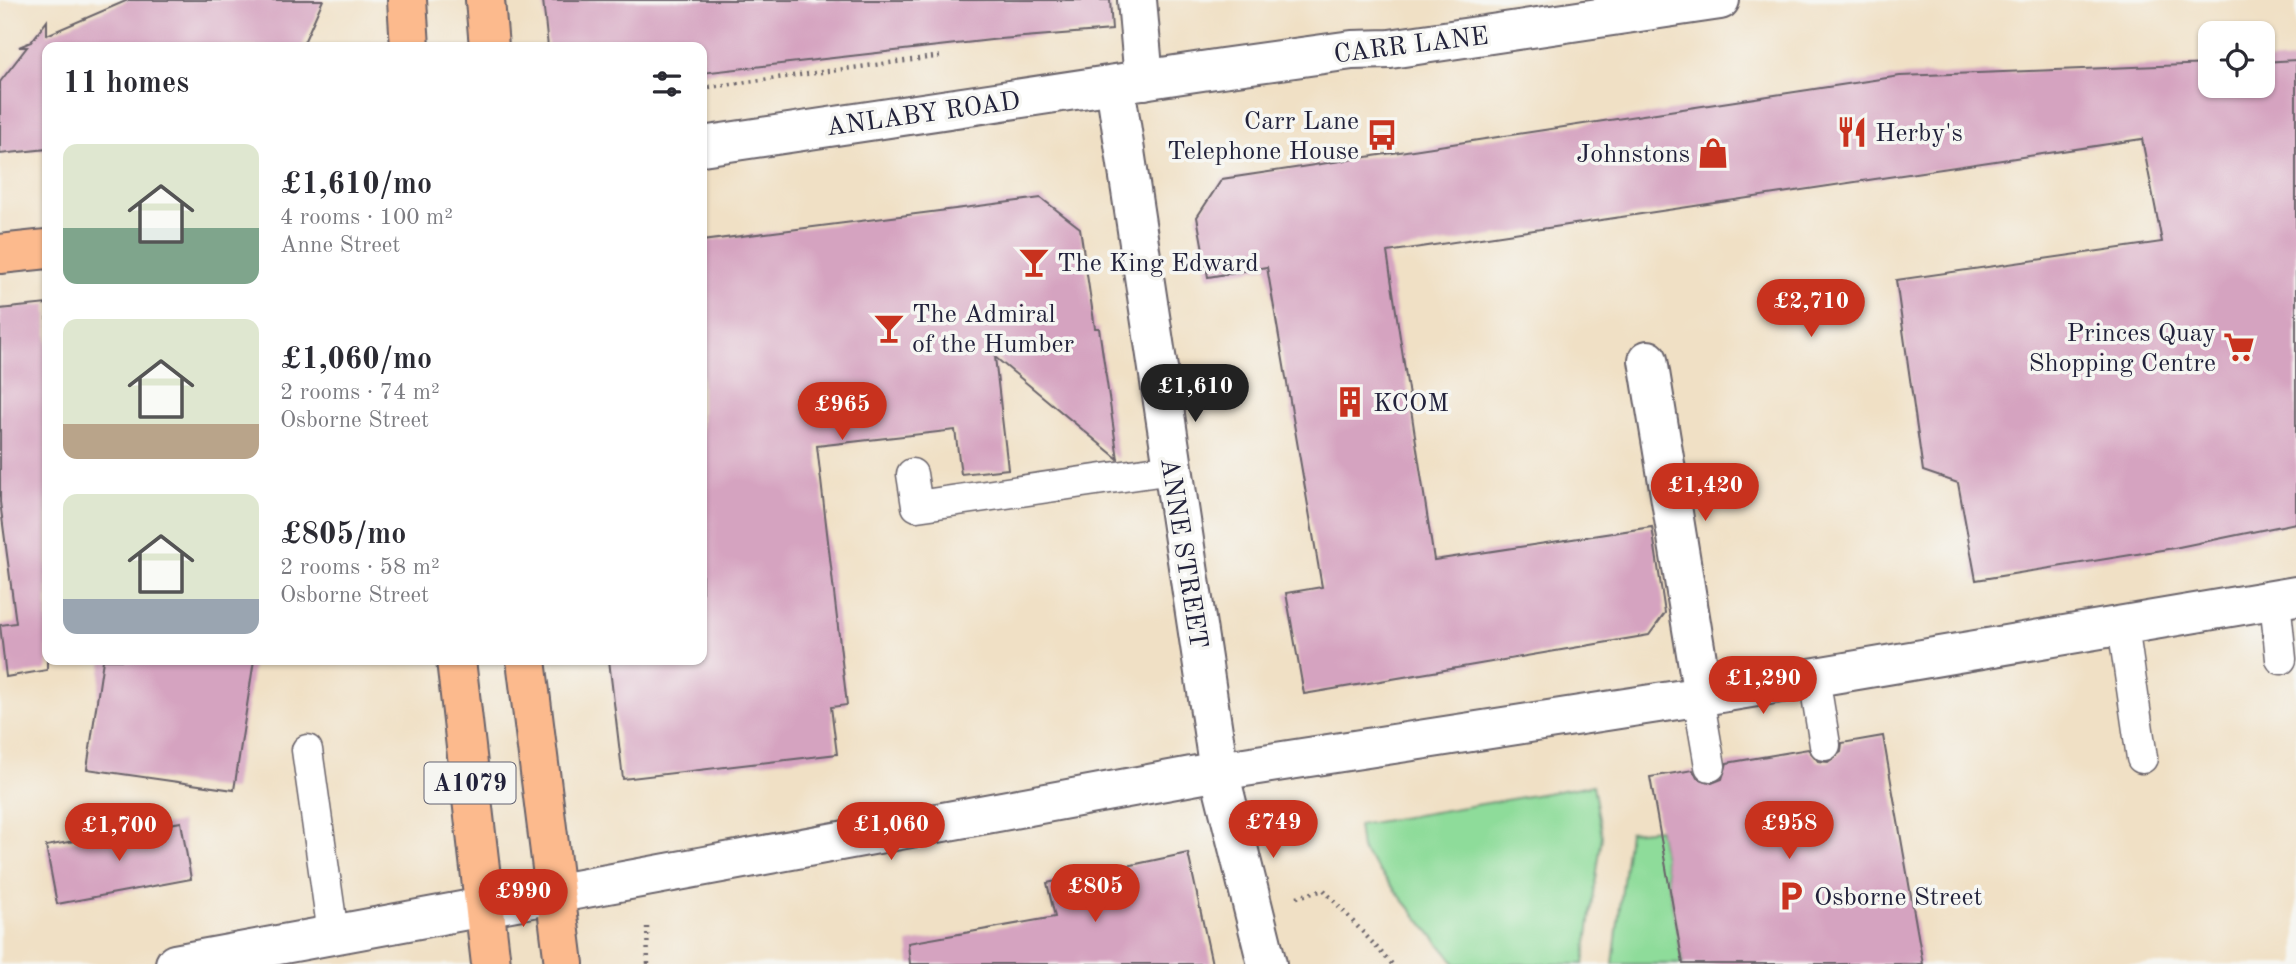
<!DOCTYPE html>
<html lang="en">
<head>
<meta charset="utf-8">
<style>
	body { margin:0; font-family:"Old Standard TT",serif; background:#f2f2f3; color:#2b2b33; height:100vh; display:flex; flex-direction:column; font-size:26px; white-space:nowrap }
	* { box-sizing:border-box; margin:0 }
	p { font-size:23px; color:#7c7c81 }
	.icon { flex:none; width:38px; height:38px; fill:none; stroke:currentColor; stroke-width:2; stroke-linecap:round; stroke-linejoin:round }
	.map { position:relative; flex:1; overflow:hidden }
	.drawer { position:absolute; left:42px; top:42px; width:665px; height:623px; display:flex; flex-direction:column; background:#fff; border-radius:14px; box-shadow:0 2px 5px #0004 }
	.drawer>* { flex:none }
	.controls { position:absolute; left:2198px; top:21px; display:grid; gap:14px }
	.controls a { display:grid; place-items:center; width:77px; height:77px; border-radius:14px; background:#fff; box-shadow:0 2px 5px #0004; font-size:35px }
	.price { position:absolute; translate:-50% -60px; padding:0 16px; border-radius:24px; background:#c8321e; color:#fff; font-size:23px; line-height:46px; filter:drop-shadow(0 2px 4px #0008) }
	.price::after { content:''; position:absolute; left:50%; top:42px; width:21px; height:16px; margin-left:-10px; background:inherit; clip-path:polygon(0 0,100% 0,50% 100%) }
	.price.on { background:#222; color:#fff }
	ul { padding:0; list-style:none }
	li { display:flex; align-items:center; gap:21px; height:175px; padding:0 21px }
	li span { display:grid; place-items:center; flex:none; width:196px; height:140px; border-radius:14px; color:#555 }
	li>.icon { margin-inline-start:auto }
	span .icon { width:84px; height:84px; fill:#fffc; stroke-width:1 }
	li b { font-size:30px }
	h2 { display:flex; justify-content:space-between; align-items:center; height:84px; padding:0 21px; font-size:30px }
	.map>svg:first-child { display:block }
	.green { fill:#8edc9a; stroke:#587f6a; stroke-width:2 }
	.building { fill:#d5a3c0 }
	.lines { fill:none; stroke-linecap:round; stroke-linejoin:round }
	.lane-casing { stroke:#6a646b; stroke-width:33 }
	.street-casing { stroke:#6a646b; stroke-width:42 }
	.primary-casing { stroke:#6a646b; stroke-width:42 }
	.highway-casing { stroke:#6a646b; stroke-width:42 }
	.path { stroke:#6a646b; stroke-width:4.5; stroke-dasharray:2 5; stroke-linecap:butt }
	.lane { stroke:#fff; stroke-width:30 }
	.street { stroke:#fff; stroke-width:38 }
	.primary { stroke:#fcba8d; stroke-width:38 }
	.highway { stroke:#fcba8d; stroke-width:38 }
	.labels { text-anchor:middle; stroke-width:7; stroke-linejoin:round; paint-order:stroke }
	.shield { fill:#f6f6f2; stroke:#626272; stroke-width:2 }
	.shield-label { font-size:24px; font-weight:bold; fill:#22223b }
	.street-label { font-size:26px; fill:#22223b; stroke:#f6f6f2 }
	.poi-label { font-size:26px; fill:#22223b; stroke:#f6f6f2; text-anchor:start }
</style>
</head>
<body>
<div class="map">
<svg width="2296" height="964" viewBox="0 0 2296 964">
	<rect width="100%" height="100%" fill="#f6f6f2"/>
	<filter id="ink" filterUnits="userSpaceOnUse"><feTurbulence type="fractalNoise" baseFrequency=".0143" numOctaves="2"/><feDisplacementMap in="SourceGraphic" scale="14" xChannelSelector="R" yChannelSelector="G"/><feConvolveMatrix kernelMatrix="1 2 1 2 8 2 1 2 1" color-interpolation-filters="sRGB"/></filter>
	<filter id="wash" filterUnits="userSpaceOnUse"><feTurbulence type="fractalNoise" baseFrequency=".00686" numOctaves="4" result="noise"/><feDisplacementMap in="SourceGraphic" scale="28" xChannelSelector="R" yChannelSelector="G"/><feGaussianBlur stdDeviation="1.57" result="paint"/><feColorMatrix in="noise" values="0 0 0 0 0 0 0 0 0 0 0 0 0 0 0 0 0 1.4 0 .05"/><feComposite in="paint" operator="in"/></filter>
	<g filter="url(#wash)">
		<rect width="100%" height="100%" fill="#f0e0c5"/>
		<!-- green -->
		<g class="green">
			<path d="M 1593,785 L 1602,836 L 1584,964 L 1456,964 L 1361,849 L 1358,825 Z"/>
			<path d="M 1659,829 L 1683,964 L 1613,964 L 1629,832 Z"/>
		</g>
		<g id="blocks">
			<!-- building -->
			<g class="building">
				<path d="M 128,0 L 323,0 L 302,47 L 47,47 L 47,149 L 0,154 L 0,82 L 27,47 L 19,47 L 31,42 L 47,21 L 47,35 Z"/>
				<path d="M 543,0 L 1110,0 L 1112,30 L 1000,39 L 702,73 L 702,47 L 548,47 Z"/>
				<path d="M 2296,60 L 2296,523 L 2174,548 L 1976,580 L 1958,483 L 1923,471 L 1896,280 L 2162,242 L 2142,139 L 1387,252 L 1434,560 L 1652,527 L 1665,613 L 1649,635 L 1304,694 L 1286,593 L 1322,587 L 1267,267 L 1208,277 L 1197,217 L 1222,179 L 1900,76 L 2210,64 L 2210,86 L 2263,86 L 2263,62 Z"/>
				<path d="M 1041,198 L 1080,228 L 1095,328 L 1099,328 L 1118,459 L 995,357 L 1008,469 L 961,474 L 955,430 L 817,446 L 847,705 L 831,707 L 837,754 L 623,779 L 609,660 L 702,660 L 702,241 Z"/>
				<path d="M 47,304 L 47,670 L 6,677 L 0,625 L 16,623 L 0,502 L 0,309 Z"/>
				<path d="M 103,660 L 254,660 L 234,790 L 87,769 Z"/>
				<path d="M 1883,736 L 1923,964 L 1683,964 L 1650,777 L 1693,770 L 1697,778 L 1712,783 L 1722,779 L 1727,763 L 1808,749 L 1818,761 L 1828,762 L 1841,752 L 1842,743 Z"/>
				<path d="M 181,822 L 191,879 L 57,904 L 46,846 Z"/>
				<path d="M 1188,853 L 1212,964 L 910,964 L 908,943 L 1055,917 L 1047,883 Z"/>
			</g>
		</g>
	</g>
	<g filter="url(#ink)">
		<use href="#blocks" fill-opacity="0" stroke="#6a646b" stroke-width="2"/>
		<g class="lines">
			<defs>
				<g id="lane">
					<path d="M 912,474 L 917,506 L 1172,469"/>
					<path d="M 2275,600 L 2281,659"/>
					<path d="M 2123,626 L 2142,758"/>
					<path d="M 1814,677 L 1825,745"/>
					<path d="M 1698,696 L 1710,766"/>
					<path d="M 307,750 L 333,934"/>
				</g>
				<g id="street">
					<path d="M 1137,0 L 1144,80"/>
					<path d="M 1115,85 L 1219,771 L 1267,964"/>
					<path d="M 702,146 L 1222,68 L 1352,50 L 1390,49 L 1720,0"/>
					<path d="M 1648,360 L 1703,696"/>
					<path d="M 175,964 L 1219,771 L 1703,696 L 2296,596"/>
				</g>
				<path id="primary" d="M 0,254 L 47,249"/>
				<g id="highway">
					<path d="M 407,0 L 410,47"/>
					<path d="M 485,0 L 489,47"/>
					<path d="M 456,660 L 491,964"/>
					<path d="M 526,660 L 564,964"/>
				</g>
			</defs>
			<!-- lane casing -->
			<use href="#lane" class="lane-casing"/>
			<!-- street casing -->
			<use href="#street" class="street-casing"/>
			<!-- primary casing -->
			<use href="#primary" class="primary-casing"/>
			<!-- highway casing -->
			<use href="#highway" class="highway-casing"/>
			<!-- path -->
			<g class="path">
				<path d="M 702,88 L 942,56"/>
				<path d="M 1297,897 L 1324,890 L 1392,964"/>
				<path d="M 647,927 L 648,964"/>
			</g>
			<!-- lane -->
			<use href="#lane" class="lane"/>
			<!-- street -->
			<use href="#street" class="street"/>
			<!-- primary -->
			<use href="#primary" class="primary"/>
			<!-- highway -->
			<use href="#highway" class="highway"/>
		</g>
	</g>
	<!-- icons -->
	<defs>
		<symbol id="restaurant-bare" viewBox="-9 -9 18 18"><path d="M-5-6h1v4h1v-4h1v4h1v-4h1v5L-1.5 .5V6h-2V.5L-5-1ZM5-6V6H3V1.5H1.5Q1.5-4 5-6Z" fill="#c8321e" stroke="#f6f6f2" stroke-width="2.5" paint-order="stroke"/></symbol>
		<symbol id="bus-bare" viewBox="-9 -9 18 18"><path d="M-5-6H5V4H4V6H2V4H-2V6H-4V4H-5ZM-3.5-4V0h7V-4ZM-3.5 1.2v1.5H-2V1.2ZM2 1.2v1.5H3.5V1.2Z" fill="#c8321e" stroke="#f6f6f2" stroke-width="2.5" paint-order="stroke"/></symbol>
		<symbol id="shop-bare" viewBox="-9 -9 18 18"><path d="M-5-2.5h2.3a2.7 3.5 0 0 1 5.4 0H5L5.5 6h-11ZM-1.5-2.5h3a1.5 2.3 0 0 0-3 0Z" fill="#c8321e" stroke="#f6f6f2" stroke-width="2.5" paint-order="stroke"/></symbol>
		<symbol id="bar-bare" viewBox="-9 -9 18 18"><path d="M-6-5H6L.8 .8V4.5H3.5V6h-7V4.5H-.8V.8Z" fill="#c8321e" stroke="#f6f6f2" stroke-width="2.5" paint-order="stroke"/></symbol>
		<symbol id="supermarket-bare" viewBox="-9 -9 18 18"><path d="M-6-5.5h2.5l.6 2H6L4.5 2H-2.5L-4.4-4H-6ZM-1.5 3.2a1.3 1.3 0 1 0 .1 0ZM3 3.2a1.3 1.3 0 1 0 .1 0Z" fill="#c8321e" stroke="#f6f6f2" stroke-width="2.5" paint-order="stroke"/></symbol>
		<symbol id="building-bare" viewBox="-9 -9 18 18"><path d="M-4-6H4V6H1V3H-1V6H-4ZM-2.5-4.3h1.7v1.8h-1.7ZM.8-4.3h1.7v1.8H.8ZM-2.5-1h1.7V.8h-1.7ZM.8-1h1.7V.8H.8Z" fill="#c8321e" stroke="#f6f6f2" stroke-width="2.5" paint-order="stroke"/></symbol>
		<symbol id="parking-bare" viewBox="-9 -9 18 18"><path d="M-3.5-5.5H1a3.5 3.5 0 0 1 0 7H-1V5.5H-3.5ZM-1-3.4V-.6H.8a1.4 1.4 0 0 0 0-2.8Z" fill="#c8321e" stroke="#f6f6f2" stroke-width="2.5" paint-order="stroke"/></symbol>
	</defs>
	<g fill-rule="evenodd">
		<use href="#restaurant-bare" x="1830" y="110" width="44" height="44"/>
		<use href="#bus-bare" x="1360" y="113" width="44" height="44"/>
		<use href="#shop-bare" x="1691" y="131" width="44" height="44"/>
		<use href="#bar-bare" x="1012" y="240" width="44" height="44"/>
		<use href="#bar-bare" x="867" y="306" width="44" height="44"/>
		<use href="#supermarket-bare" x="2217" y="325" width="44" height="44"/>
		<use href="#building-bare" x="1328" y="380" width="44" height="44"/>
		<use href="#parking-bare" x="1769" y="874" width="44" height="44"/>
	</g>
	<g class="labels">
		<!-- shield labels -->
		<rect class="shield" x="424.5" y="762.5" width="91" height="41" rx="5"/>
		<g class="shield-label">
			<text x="470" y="791">A1079</text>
		</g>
		<!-- street labels -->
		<g class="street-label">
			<text transform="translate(1411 44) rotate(-7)" y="9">CARR LANE</text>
			<text transform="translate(923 113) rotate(-8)" y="9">ANLABY ROAD</text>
			<text transform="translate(1185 553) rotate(81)" y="9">ANNE STREET</text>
		</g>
		<!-- poi labels -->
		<g class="poi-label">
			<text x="1359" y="129" text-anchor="end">Carr Lane<tspan x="1359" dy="30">Telephone House</tspan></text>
			<text x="1875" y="141">Herby's</text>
			<text x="1690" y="162" text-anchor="end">Johnstons</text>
			<text x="1057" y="271">The King Edward</text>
			<text x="912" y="322">The Admiral<tspan x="912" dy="30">of the Humber</tspan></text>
			<text x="2216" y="341" text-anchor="end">Princes Quay<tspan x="2216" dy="30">Shopping Centre</tspan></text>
			<text x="1373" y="411">KCOM</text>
			<text x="1814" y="905">Osborne Street</text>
		</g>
	</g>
</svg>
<div class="controls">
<a><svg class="icon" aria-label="locate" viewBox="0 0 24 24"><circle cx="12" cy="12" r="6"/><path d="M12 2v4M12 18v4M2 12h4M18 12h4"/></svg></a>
</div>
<b class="price" style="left:1811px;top:339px">£2,710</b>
<b class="price on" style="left:1195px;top:424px">£1,610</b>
<b class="price" style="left:842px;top:442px">£965</b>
<b class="price" style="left:1705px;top:523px">£1,420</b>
<b class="price" style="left:1763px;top:716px">£1,290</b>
<b class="price" style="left:1273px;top:860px">£749</b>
<b class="price" style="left:1789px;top:861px">£958</b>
<b class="price" style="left:891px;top:862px">£1,060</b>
<b class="price" style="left:119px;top:863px">£1,700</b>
<b class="price" style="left:1095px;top:924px">£805</b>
<b class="price" style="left:523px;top:929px">£990</b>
<section class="drawer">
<h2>11 homes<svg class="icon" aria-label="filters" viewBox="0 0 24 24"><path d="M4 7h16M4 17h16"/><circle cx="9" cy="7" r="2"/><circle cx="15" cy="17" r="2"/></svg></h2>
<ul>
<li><span style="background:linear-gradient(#dfe7d0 60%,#7fa58c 0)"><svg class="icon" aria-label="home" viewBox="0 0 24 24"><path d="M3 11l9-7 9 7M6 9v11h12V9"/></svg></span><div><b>£1,610/mo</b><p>4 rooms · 100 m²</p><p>Anne Street</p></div></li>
<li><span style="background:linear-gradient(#dfe7d0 75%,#b9a48a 0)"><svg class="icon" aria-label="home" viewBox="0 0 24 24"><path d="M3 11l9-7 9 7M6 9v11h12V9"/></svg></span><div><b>£1,060/mo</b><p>2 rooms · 74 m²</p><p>Osborne Street</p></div></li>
<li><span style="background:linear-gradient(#dfe7d0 75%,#9aa5b1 0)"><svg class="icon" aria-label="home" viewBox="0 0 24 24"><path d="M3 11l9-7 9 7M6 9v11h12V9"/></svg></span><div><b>£805/mo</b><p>2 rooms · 58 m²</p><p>Osborne Street</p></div></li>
</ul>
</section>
</div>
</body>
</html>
